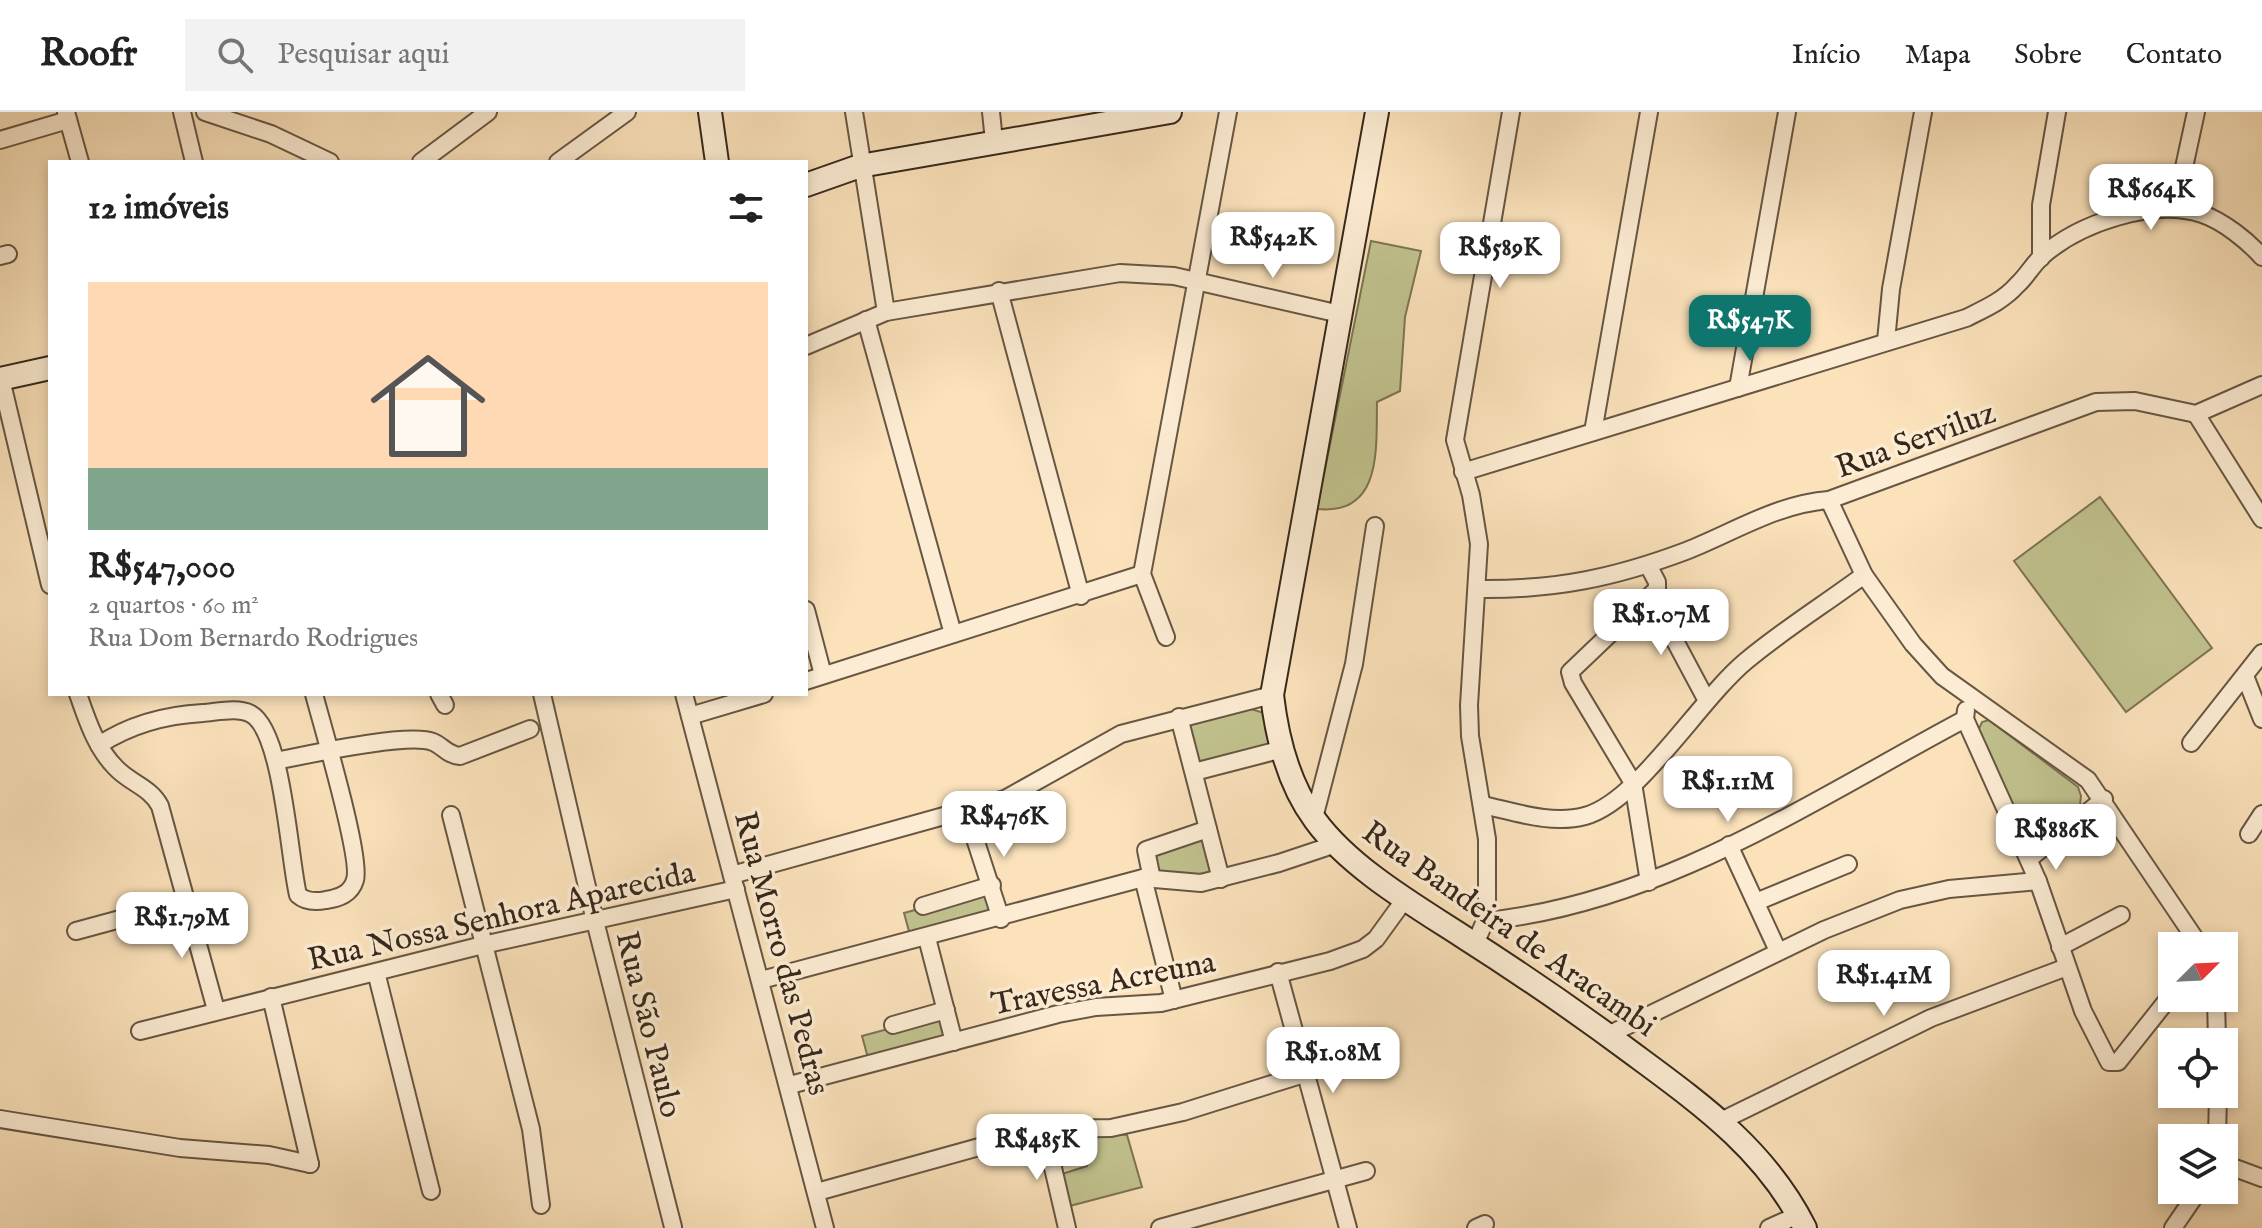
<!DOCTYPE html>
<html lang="pt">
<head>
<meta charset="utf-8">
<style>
	body { margin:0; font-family:"IM FELL English",serif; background:#f2f2f2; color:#222; height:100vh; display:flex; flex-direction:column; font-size:30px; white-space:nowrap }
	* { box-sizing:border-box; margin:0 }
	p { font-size:26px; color:#767676 }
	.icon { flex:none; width:44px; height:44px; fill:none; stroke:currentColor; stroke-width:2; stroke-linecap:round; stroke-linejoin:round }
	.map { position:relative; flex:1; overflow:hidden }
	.panel { position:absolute; left:48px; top:48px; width:760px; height:536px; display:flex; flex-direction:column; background:#fff; border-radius:0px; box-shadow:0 4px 12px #0003 }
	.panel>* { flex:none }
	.needle { width:52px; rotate:66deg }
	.controls { position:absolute; left:2158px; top:820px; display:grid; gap:16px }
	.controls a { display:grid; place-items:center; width:80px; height:80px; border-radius:0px; background:#fff; box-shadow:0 4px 12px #0003; font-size:40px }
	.price { position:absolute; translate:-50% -68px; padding:0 18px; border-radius:16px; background:#fff; color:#222; font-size:26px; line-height:52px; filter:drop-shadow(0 2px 4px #0008) }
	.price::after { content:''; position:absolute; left:50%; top:48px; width:24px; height:18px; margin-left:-12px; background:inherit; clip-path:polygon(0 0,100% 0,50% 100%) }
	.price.active { background:#0f766e; color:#fff }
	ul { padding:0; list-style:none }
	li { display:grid; align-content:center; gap:16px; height:424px; padding:0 40px }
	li+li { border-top:2px solid #e0e0e0 }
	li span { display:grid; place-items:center; height:248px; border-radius:0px; color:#555 }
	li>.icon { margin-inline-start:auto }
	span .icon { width:144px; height:144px; fill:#fffc; stroke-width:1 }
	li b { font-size:34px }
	h2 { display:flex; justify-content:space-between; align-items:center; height:96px; padding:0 40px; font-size:34px }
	header { display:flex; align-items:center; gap:48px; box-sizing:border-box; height:112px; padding:0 40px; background:#fff; border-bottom:2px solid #e0e0e0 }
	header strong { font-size:38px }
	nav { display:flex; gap:44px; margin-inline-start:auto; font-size:28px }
	.search { width:560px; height:72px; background:#f2f2f2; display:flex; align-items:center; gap:20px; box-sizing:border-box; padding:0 28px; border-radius:0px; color:#767676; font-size:30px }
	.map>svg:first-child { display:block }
	.green { fill:#c1c28e; stroke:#7c7454; stroke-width:2 }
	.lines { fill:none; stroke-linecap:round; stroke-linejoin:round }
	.minor-casing { stroke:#675643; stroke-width:20 }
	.secondary-casing { stroke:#36271b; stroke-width:26 }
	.minor { stroke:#fcecd3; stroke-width:16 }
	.secondary { stroke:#fcecd3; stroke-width:22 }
	.labels { text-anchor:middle; stroke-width:7; stroke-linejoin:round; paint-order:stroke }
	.street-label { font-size:32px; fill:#36271b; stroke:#fcecd3 }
</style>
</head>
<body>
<header>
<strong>Roofr</strong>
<div class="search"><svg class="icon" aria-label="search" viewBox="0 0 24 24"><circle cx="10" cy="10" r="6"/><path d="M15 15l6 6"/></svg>Pesquisar aqui</div>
<nav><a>Início</a><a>Mapa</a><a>Sobre</a><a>Contato</a></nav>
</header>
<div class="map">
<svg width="2262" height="1116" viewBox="0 0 2262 1116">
	<rect width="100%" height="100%" fill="#fbe2bb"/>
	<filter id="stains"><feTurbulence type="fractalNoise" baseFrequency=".0025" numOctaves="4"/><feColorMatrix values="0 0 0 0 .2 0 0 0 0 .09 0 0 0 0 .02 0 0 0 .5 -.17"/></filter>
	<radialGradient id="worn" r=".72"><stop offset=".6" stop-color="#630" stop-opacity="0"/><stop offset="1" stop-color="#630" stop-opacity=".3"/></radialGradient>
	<!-- green -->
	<g class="green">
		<path d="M 1371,129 L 1421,139 L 1405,205 L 1400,279 L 1377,290 C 1376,335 1383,404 1317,397 Z"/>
		<path d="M 2100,385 L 2212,536 L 2126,600 L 2014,449 Z"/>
		<path d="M 1251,597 L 1264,601 L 1271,627 L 1269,632 L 1206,651 L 1194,649 L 1187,613 Z"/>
		<path d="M 1989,608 L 2078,675 L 2081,684 L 2079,701 L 2038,729 L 2028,728 L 1978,619 L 1982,610 Z"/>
		<path d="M 1205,724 L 1216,759 L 1190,767 L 1158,762 L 1150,740 Z"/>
		<path d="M 988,778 L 994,800 L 910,823 L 904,801 Z"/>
		<path d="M 947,901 L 953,923 L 868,946 L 862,924 Z"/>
		<path d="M 1116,1022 L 1127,1023 L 1142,1075 L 1066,1095 L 1059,1063 L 1087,1054 L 1079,1023 Z"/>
	</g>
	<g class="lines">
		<defs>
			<g id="minor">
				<path d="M 66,0 L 80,50"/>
				<path d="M 182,0 L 194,50"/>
				<path d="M 205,0 L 271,22 L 330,50"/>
				<path d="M 854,0 L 886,200"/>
				<path d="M 991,0 L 994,29"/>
				<path d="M 0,28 L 68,8"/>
				<path d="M 421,50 L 488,0"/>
				<path d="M 558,50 L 627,0"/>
				<path d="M 2175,97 L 2196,0"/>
				<path d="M 0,144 L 8,142"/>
				<path d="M 2041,146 L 2041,93 L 2057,0"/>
				<path d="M 999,179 L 1081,484"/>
				<path d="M 866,208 L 953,522"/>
				<path d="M 1886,229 L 1891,177 L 1923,0"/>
				<path d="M 806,234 L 886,200 L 1120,161 L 1174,164 L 1340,202"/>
				<path d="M 1,267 L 50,473"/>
				<path d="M 1738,276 L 1787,0"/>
				<path d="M 2196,302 L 2262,407"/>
				<path d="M 1593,320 L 1649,0"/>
				<path d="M 1463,360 L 1966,206 C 1984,197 2003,189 2017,173 C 2026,165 2032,154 2041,145 C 2079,111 2153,86 2202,102 C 2223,109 2248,129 2262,145"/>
				<path d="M 1829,388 L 1864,463 L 1913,532 L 1942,564 L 2088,668 L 2200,834"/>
				<path d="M 1648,453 L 1657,470 L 1657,477 L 1570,560 L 1573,571 L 1633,671 L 1649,770"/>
				<path d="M 1478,477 C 1555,478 1614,466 1686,439 C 1734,420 1777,392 1829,388 L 2096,290 L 2135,289 L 2196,302 L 2262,273"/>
				<path d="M 1651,484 L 1706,587"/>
				<path d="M 806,498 L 823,563"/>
				<path d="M 1166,525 L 1142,462 L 1228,0"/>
				<path d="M 2245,564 L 2262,607"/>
				<path d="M 806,569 L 1142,462"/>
				<path d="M 78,582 C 87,608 96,636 116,656 C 130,671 150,675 160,694 L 216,898"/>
				<path d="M 439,582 L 445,593"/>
				<path d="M 542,582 L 595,809 L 673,1115"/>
				<path d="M 684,582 L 825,1116"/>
				<path d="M 1966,598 L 1965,607 L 2038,769 L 2083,899 L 2109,950 L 2118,950 L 2172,882"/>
				<path d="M 690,604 L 764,582"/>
				<path d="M 1179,605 L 1221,767"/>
				<path d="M 2191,631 L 2262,541"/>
				<path d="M 99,633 C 131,612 165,603 203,601 C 217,600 238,595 251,602 C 283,620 289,746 298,783 C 306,790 316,790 326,788 C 339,786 351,782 355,768 C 362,746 322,613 314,582"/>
				<path d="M 276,649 C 306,643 408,620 433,630 C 443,634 447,643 460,644 L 530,617"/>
				<path d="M 1194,660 L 1283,637"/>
				<path d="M 1483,693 C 1515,700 1552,713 1585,704 C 1638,690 1700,587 1746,549 C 1783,518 1825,492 1864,463"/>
				<path d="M 966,699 L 1001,807"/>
				<path d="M 451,703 L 531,1017 L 541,1093"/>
				<path d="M 1314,706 L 1354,552 L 1375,414"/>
				<path d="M 2249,722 L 2262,702"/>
				<path d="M 1729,733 L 1778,839"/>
				<path d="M 2029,747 L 2104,687"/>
				<path d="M 732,763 L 1005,687 L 1121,622 L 1272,583"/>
				<path d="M 1143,766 L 1174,888"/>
				<path d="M 1152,767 L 1146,738 L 1208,717"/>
				<path d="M 1756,790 L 1848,752"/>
				<path d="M 923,794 L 992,773"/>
				<path d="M 1485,809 C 1660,792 1813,688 1965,607"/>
				<path d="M 76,819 L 187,789"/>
				<path d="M 927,826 L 954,930"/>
				<path d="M 1475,832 L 1485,809 L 1487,789 L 1487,727 L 1470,624 L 1469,593 L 1479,432 L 1471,383 L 1455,328 L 1511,0"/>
				<path d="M 2060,835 L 2121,803"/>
				<path d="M 376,860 L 431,1079"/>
				<path d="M 1278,860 L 1348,1116"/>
				<path d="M 761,868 L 1143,766 L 1201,771 L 1279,751 L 1336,732"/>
				<path d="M 271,885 L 310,1052"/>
				<path d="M 2216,886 L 2217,930"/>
				<path d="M 893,913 L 946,898"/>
				<path d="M 140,919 L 483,833 L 736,777"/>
				<path d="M 1608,923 L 1824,818 L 1900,788 L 1949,777 L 2038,769"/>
				<path d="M 790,973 L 1058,902 L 1096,895 L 1161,891 L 1330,849 L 1363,837 L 1376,827 L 1405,787"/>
				<path d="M 0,1007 L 180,1036 L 269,1043 L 310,1052"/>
				<path d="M 1723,1008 L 1931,906 L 2067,855"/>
				<path d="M 1044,1017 L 1067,1116"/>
				<path d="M 2217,1026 L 2218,982"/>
				<path d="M 2224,1052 L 2262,1066"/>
				<path d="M 817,1080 L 1044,1017 L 1111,1016 L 1183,1000 L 1307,961"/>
				<path d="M 1160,1116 L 1366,1059"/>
				<path d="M 1476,1116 L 1485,1112"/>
				<path d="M 1769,1116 L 1798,1103"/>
				<path d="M 2173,1116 L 2199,1078"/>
			</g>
			<g id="secondary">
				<path d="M 710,0 L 717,50"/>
				<path d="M 1377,0 L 1272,583 C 1277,626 1289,673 1315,708 C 1349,755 1414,793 1462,824 C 1520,861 1577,900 1632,941 C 1701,992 1766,1038 1805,1116"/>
				<path d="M 806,73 L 860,54 L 1170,0"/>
				<path d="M 0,267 L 50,256"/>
			</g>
		</defs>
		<!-- minor casing -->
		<use href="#minor" class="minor-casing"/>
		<!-- secondary casing -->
		<use href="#secondary" class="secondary-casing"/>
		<!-- minor -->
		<use href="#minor" class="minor"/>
		<!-- secondary -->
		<use href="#secondary" class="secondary"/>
	</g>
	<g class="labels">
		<!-- street labels -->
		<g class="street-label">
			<text transform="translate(1915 327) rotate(-20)" y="11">Rua Serviluz</text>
			<text transform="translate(501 803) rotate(-13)" y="11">Rua Nossa Senhora Aparecida</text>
			<text transform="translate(1510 816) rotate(35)" y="11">Rua Bandeira de Aracambi</text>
			<text transform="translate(783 841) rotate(75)" y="11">Rua Morro das Pedras</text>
			<text transform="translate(1103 870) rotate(-11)" y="11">Travessa Acreuna</text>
			<text transform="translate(650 912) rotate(76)" y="11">Rua São Paulo</text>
		</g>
	</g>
	<rect width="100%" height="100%" filter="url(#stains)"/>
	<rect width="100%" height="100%" fill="url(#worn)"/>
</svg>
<div class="controls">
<a><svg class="needle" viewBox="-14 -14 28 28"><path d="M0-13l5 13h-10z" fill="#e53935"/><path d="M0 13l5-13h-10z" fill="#767676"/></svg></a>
<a><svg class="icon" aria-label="locate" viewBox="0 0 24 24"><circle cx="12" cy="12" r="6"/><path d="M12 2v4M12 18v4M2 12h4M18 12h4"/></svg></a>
<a><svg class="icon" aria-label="layers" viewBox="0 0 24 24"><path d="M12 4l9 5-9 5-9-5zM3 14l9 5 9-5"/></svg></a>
</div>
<b class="price" style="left:2151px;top:120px">R$664K</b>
<b class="price" style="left:1273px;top:168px">R$542K</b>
<b class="price" style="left:1500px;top:178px">R$589K</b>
<b class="price active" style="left:1750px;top:251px">R$547K</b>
<b class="price" style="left:1661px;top:545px">R$1.07M</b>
<b class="price" style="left:1728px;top:712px">R$1.11M</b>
<b class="price" style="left:1004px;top:747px">R$476K</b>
<b class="price" style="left:2056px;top:760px">R$886K</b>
<b class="price" style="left:182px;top:848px">R$1.79M</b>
<b class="price" style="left:1884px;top:906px">R$1.41M</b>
<b class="price" style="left:1333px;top:983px">R$1.08M</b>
<b class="price" style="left:1037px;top:1070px">R$485K</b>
<section class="panel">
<h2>12 imóveis<svg class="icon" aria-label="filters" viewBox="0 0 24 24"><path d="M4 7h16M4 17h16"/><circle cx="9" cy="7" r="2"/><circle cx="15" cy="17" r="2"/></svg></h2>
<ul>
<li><span style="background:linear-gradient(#ffd9b3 75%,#7fa58c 0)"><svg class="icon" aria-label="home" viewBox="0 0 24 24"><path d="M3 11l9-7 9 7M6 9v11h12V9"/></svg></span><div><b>R$547,000</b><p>2 quartos · 60 m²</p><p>Rua Dom Bernardo Rodrigues</p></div></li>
</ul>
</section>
</div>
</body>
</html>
